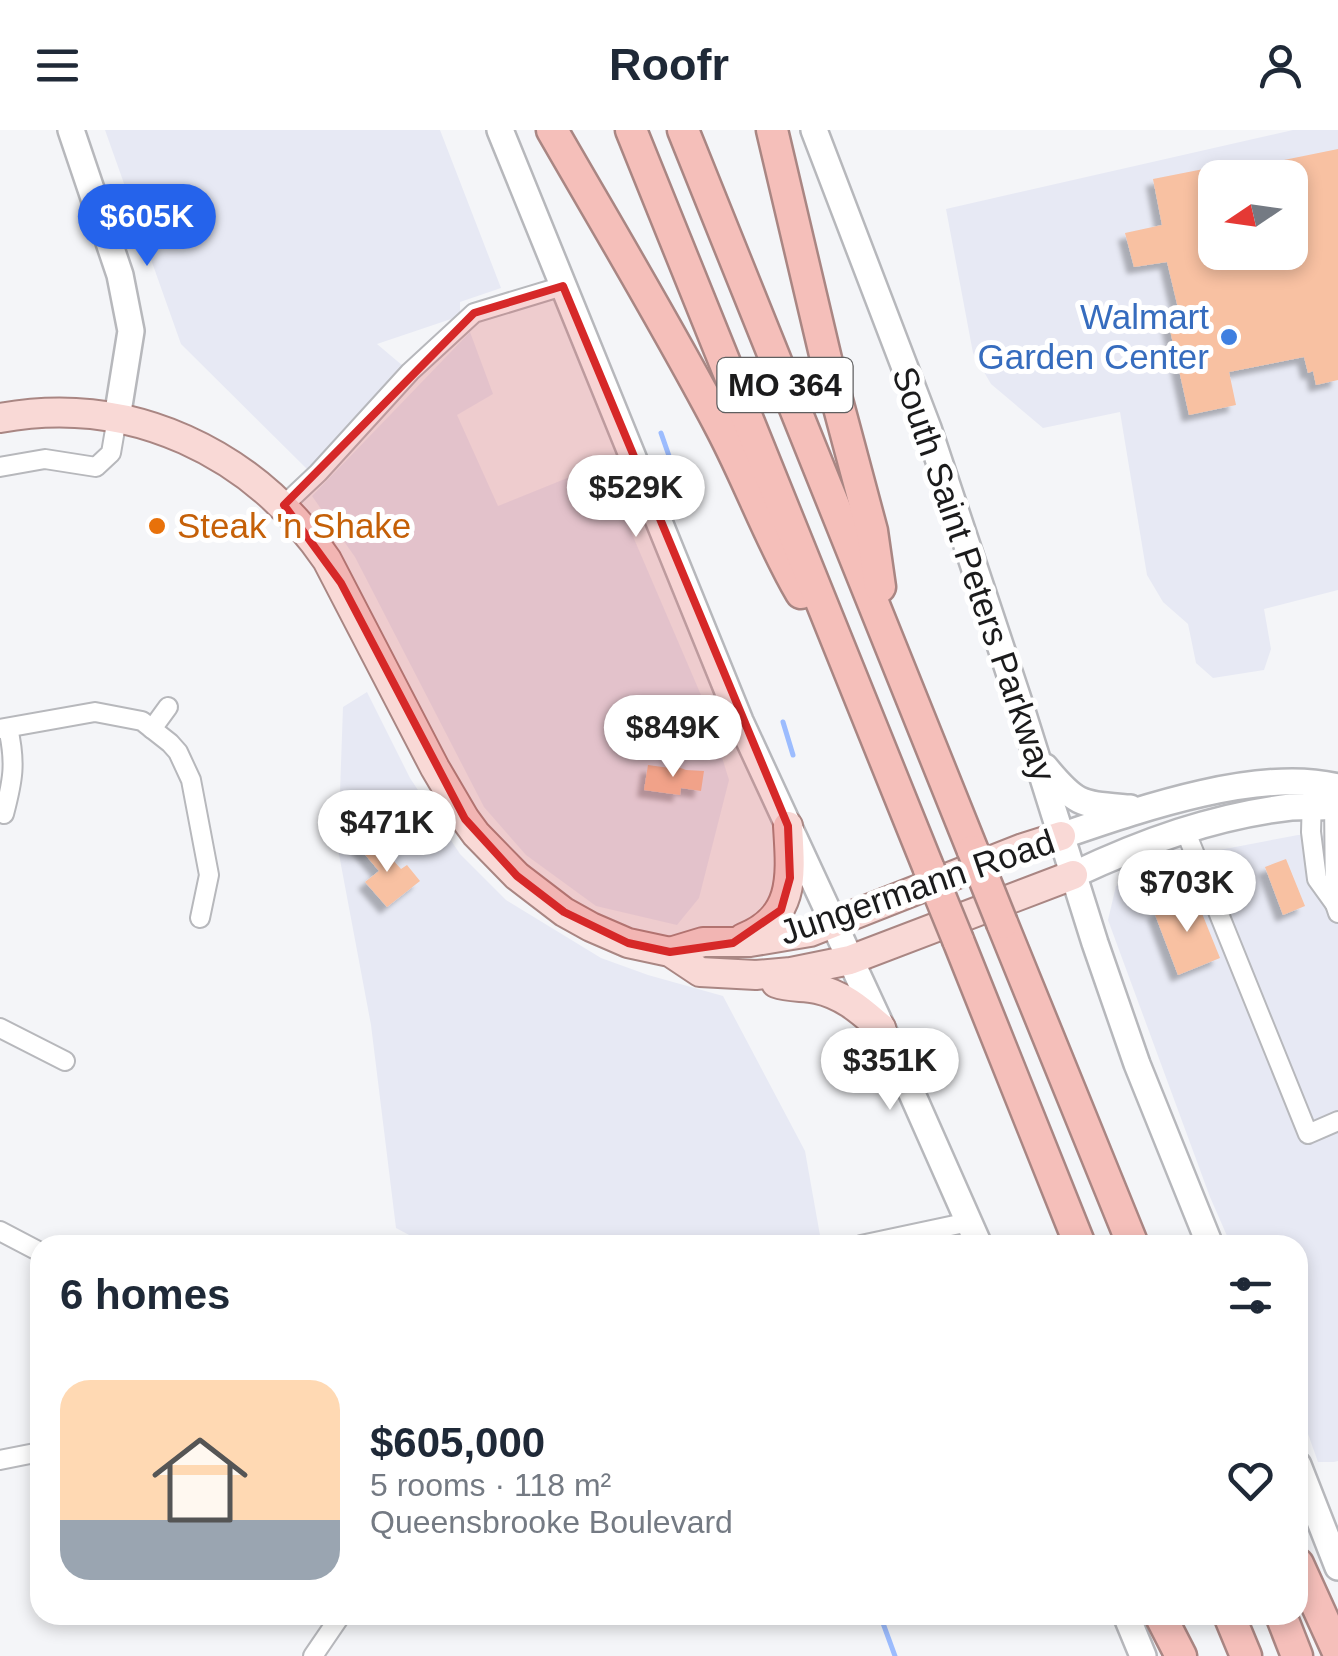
<!DOCTYPE html>
<html lang="en">
<head>
<meta charset="utf-8">
<style>
	body { margin:0; font-family:Helvetica,sans-serif; background:#f6f6f7; color:#1f2937; height:100vh; display:flex; flex-direction:column; font-size:38px; white-space:nowrap }
	* { box-sizing:border-box; margin:0 }
	p { font-size:32px; color:#747a83 }
	.icon { flex:none; width:55px; height:55px; fill:none; stroke:currentColor; stroke-width:2; stroke-linecap:round; stroke-linejoin:round }
	.map { position:relative; flex:1; overflow:hidden }
	.sheet { position:absolute; left:30px; top:1105px; width:1278px; height:390px; display:flex; flex-direction:column; background:#fff; border-radius:30px; box-shadow:0 5px 15px #0003 }
	.sheet>* { flex:none }
	.needle { width:65px; rotate:257deg }
	.fabs { position:absolute; left:1198px; top:30px; display:grid; gap:20px }
	.fabs a { display:grid; place-items:center; width:110px; height:110px; border-radius:20px; background:#fff; box-shadow:0 5px 15px #0003; font-size:50px }
	.price { position:absolute; translate:-50% -85px; padding:0 22px; border-radius:35px; background:#fff; color:#222; font-size:32px; line-height:65px; filter:drop-shadow(0 2px 5px #0008) }
	.price::after { content:''; position:absolute; left:50%; top:60px; width:30px; height:22px; margin-left:-15px; background:inherit; clip-path:polygon(0 0,100% 0,50% 100%) }
	.price.current { background:#2563eb; color:#fff }
	ul { padding:0; list-style:none }
	li { display:flex; align-items:center; gap:30px; height:250px; padding:0 30px }
	li span { display:grid; place-items:center; flex:none; width:280px; height:200px; border-radius:30px; color:#555 }
	li>.icon { margin-inline-start:auto }
	span .icon { width:120px; height:120px; fill:#fffc; stroke-width:1 }
	li b { font-size:42px }
	h2 { display:flex; justify-content:space-between; align-items:center; height:120px; padding:0 30px; font-size:42px }
	header { display:flex; justify-content:space-between; align-items:center; height:130px; padding:0 30px; background:#fff; font-size:45px; font-weight:700 }
	.map>svg:first-child { display:block }
	.built { fill:#e7e9f4; fill-rule:evenodd }
	.lines { fill:none; stroke-linecap:round; stroke-linejoin:round }
	.stream { stroke:#9cbcfe; stroke-width:5 }
	.building { fill:#f8c1a2; fill-rule:evenodd; filter:url(#shadow) }
	.street-casing { stroke:#b7b8bc; stroke-width:22 }
	.secondary-casing { stroke:#b7b8bc; stroke-width:30 }
	.primary-casing { stroke:#a98683; stroke-width:32 }
	.highway-casing { stroke:#a98683; stroke-width:35 }
	.street { stroke:#fff; stroke-width:18 }
	.secondary { stroke:#fff; stroke-width:25 }
	.primary { stroke:#f9d9d6; stroke-width:28 }
	.highway { stroke:#f5bfba; stroke-width:30 }
	.highway-bridge-casing { stroke:#a98683; stroke-width:35; stroke-linecap:butt }
	.highway-bridge { stroke:#f5bfba; stroke-width:30 }
	.marked { fill:#d62828; fill-opacity:0.2; stroke:#d62828; stroke-width:8; stroke-linejoin:round }
	.shop-dot { fill:#3f7fe0; stroke:#fff; stroke-width:4 }
	.food-dot { fill:#e8710a; stroke:#fff; stroke-width:4 }
	.labels { text-anchor:middle; stroke-width:10; stroke-linejoin:round; paint-order:stroke }
	.shield { fill:#fff; stroke:#5f5f60; stroke-width:2.5 }
	.shield-label { font-size:32px; font-weight:bold; fill:#1b1b1c }
	.shop-label { font-size:35px; fill:#366cbe; stroke:#fff; text-anchor:end }
	.food-label { font-size:35px; fill:#c56008; stroke:#fff; text-anchor:start }
	.street-label { font-size:35px; fill:#1b1b1c; stroke:#fff }
</style>
</head>
<body>
<header><svg class="icon" aria-label="menu" viewBox="0 0 24 24"><path d="M4 6h16M4 12h16M4 18h16"/></svg>Roofr<svg class="icon" aria-label="person" viewBox="0 0 24 24"><circle cx="12" cy="8" r="4"/><path d="M4 21q1-7 8-7t8 7"/></svg></header>
<div class="map">
<svg width="1338" height="1526" viewBox="0 0 1338 1526">
	<defs>
		<filter id="shadow"><feDropShadow dx="-7" dy="7" stdDeviation="2.5" flood-color="#0004"/></filter>
	</defs>
	<rect width="100%" height="100%" fill="#f4f5f8"/>
	<!-- built -->
	<g class="built">
		<path d="M 105,0 L 440,0 L 501,158 L 460,172 L 460,186 L 377,214 L 403,236 L 308,340 L 181,214 Z"/>
		<path d="M 1293,0 L 1338,0 L 1338,460 L 1264,479 L 1271,519 L 1264,540 L 1213,548 L 1196,533 L 1188,494 L 1163,472 L 1147,445 L 1120,282 L 1043,298 L 991,254 L 973,223 L 946,79 ZM 1215,48 L 1290,48 L 1290,122 L 1215,122 Z"/>
		<path d="M 470,202 L 493,264 L 457,285 L 498,376 L 602,334 L 707,579 L 729,650 L 699,768 L 677,795 L 596,776 L 526,725 L 484,677 L 355,427 L 312,366 Z"/>
		<path d="M 367,562 L 410,648 L 460,724 L 506,770 L 601,828 L 648,845 L 723,866 L 805,1021 L 821,1111 L 799,1115 L 428,1115 L 396,1098 L 371,895 L 338,719 L 343,577 Z"/>
		<path d="M 1298,705 L 1338,706 L 1338,1331 L 1334,1332 L 1318,1332 L 1308,1304 L 1298,1226 L 1298,1115 L 1231,1115 L 1210,1067 L 1108,790 L 1116,756 L 1172,733 L 1209,722 Z"/>
	</g>
	<g class="lines">
		<!-- stream -->
		<g class="stream">
			<path d="M 661,303 L 676,346"/>
			<path d="M 783,592 L 793,625"/>
			<path d="M 880,1485 L 895,1526"/>
		</g>
	</g>
	<!-- building -->
	<g class="building">
		<path d="M 1338,19 L 1338,250 L 1316,255 L 1313,241 L 1308,243 L 1304,227 L 1229,242 L 1236,275 L 1189,285 L 1166,182 L 1178,178 L 1167,132 L 1134,137 L 1125,103 L 1162,95 L 1153,49 L 1234,33 L 1235,40 ZM 1215,48 L 1290,48 L 1290,122 L 1215,122 Z"/>
		<path d="M 670,634 L 686,640 L 704,641 L 701,661 L 681,658 L 680,665 L 644,660 L 648,635 L 670,638 Z"/>
		<path d="M 366,706 L 389,732 L 392,729 L 401,739 L 407,735 L 420,751 L 387,777 L 365,752 L 379,741 L 356,714 Z"/>
		<path d="M 1286,729 L 1305,776 L 1283,785 L 1265,737 Z"/>
		<path d="M 1195,766 L 1220,828 L 1178,845 L 1154,782 Z"/>
	</g>
	<g class="lines">
		<defs>
			<g id="street">
				<path d="M 0,337 L 45,329 L 96,337 L 111,323 L 117,288"/>
				<path d="M 284,375 L 318,343 L 410,242 L 474,183 L 563,156"/>
				<path d="M 0,599 L 95,582 L 142,591 L 170,613 L 178,622 L 191,650 L 209,745 L 200,788"/>
				<path d="M 152,599 L 168,577"/>
				<path d="M 1312,666 L 1311,702 L 1317,749 L 1335,774"/>
				<path d="M 1334,669 L 1335,774 L 1338,783"/>
				<path d="M 4,684 C 13,650 16,633 8,598"/>
				<path d="M 1185,700 L 1308,1004 L 1338,991"/>
				<path d="M 0,898 L 65,931"/>
				<path d="M 0,1101 L 40,1122"/>
				<path d="M 861,1115 L 969,1092"/>
				<path d="M 0,1330 L 40,1322"/>
				<path d="M 313,1526 L 341,1485"/>
			</g>
			<g id="secondary">
				<path d="M 71,0 L 120,145 L 131,201 L 117,288"/>
				<path d="M 500,0 L 740,591 L 902,941 L 979,1115"/>
				<path d="M 814,0 L 928,298 L 1022,581 L 1095,813 L 1137,934 L 1210,1115"/>
				<path d="M 1045,637 C 1077,676 1081,674 1130,678"/>
				<path d="M 1061,706 C 1137,680 1259,637 1338,657"/>
				<path d="M 1073,745 C 1143,712 1214,686 1291,677 C 1306,676 1322,678 1338,676"/>
				<path d="M 1298,1335 L 1338,1437"/>
				<path d="M 1126,1485 L 1143,1526"/>
			</g>
			<g id="primary">
				<path d="M 0,288 C 131,264 253,322 327,430 L 435,638 L 465,689 L 476,704 L 517,746 L 564,782 L 591,797 L 628,813 L 670,822 L 700,842 L 756,845 L 791,842 L 850,830 L 1073,745"/>
				<path d="M 743,808 C 796,787 791,745 788,696"/>
				<path d="M 670,822 L 703,812 L 750,812 L 810,802 L 1023,718 L 1061,706"/>
				<path d="M 776,853 C 790,858 803,856 817,859 C 844,865 861,881 881,898"/>
			</g>
			<g id="highway">
				<path d="M 552,0 C 609,99 668,197 721,298 C 750,353 770,410 801,463"/>
				<path d="M 631,0 L 929,739"/>
				<path d="M 683,0 L 973,721"/>
				<path d="M 772,0 L 826,229 L 872,401 L 880,457"/>
				<path d="M 1002,793 L 1133,1115"/>
				<path d="M 958,810 L 1080,1115"/>
				<path d="M 1298,1434 L 1338,1522"/>
				<path d="M 1160,1485 L 1181,1526"/>
				<path d="M 1229,1485 L 1246,1526"/>
				<path d="M 1281,1485 L 1297,1526"/>
			</g>
		</defs>
		<!-- street casing -->
		<use href="#street" class="street-casing"/>
		<!-- secondary casing -->
		<use href="#secondary" class="secondary-casing"/>
		<!-- primary casing -->
		<use href="#primary" class="primary-casing"/>
		<!-- highway casing -->
		<use href="#highway" class="highway-casing"/>
		<!-- street -->
		<use href="#street" class="street"/>
		<!-- secondary -->
		<use href="#secondary" class="secondary"/>
		<!-- primary -->
		<use href="#primary" class="primary"/>
		<!-- highway -->
		<use href="#highway" class="highway"/>
		<defs>
			<g id="highway-bridge">
				<path d="M 973,721 L 1002,793"/>
				<path d="M 929,739 L 958,810"/>
			</g>
		</defs>
		<!-- highway-bridge casing -->
		<use href="#highway-bridge" class="highway-bridge-casing"/>
		<!-- highway-bridge -->
		<use href="#highway-bridge" class="highway-bridge"/>
	</g>
	<!-- marked area -->
	<path class="marked" d="M 563,156 L 788,696 L 790,748 L 781,780 L 733,813 L 670,822 L 628,813 L 564,782 L 517,746 L 465,689 L 341,453 L 284,375 L 474,183 Z"/>
	<!-- markers -->
	<circle class="shop-dot" cx="1229" cy="207" r="10"/>
	<circle class="food-dot" cx="157" cy="396" r="10"/>
	<g class="labels">
		<!-- shield labels -->
		<rect class="shield" x="717.5" y="228" width="135" height="54" rx="8"/>
		<g class="shield-label">
			<text x="785" y="266">MO 364</text>
		</g>
		<!-- shop labels -->
		<g class="shop-label">
			<text x="1209" y="199">Walmart<tspan x="1209" dy="40">Garden Center</tspan></text>
		</g>
		<!-- food labels -->
		<g class="food-label">
			<text x="177" y="408">Steak 'n Shake</text>
		</g>
		<!-- street labels -->
		<g class="street-label">
			<text transform="translate(974 444) rotate(71)" y="12">South Saint Peters Parkway</text>
			<text transform="translate(917 757) rotate(-19)" y="12">Jungermann Road</text>
		</g>
	</g>
</svg>
<div class="fabs">
<a><svg class="needle" viewBox="-14 -14 28 28"><path d="M0-13l5 13h-10z" fill="#e53935"/><path d="M0 13l5-13h-10z" fill="#747a83"/></svg></a>
</div>
<b class="price current" style="left:147px;top:139px">$605K</b>
<b class="price" style="left:636px;top:410px">$529K</b>
<b class="price" style="left:673px;top:650px">$849K</b>
<b class="price" style="left:387px;top:745px">$471K</b>
<b class="price" style="left:1187px;top:805px">$703K</b>
<b class="price" style="left:890px;top:983px">$351K</b>
<section class="sheet">
<h2>6 homes<svg class="icon" aria-label="filters" viewBox="0 0 24 24"><path d="M4 7h16M4 17h16"/><circle cx="9" cy="7" r="2"/><circle cx="15" cy="17" r="2"/></svg></h2>
<ul>
<li><span style="background:linear-gradient(#ffd9b3 70%,#9aa5b1 0)"><svg class="icon" aria-label="home" viewBox="0 0 24 24"><path d="M3 11l9-7 9 7M6 9v11h12V9"/></svg></span><div><b>$605,000</b><p>5 rooms · 118 m²</p><p>Queensbrooke Boulevard</p></div><svg class="icon" aria-label="heart" viewBox="0 0 24 24"><path d="M12 20l-8-8c-3-5 5-10 8-4 3-6 11-1 8 4z"/></svg></li>
</ul>
</section>
</div>
</body>
</html>
